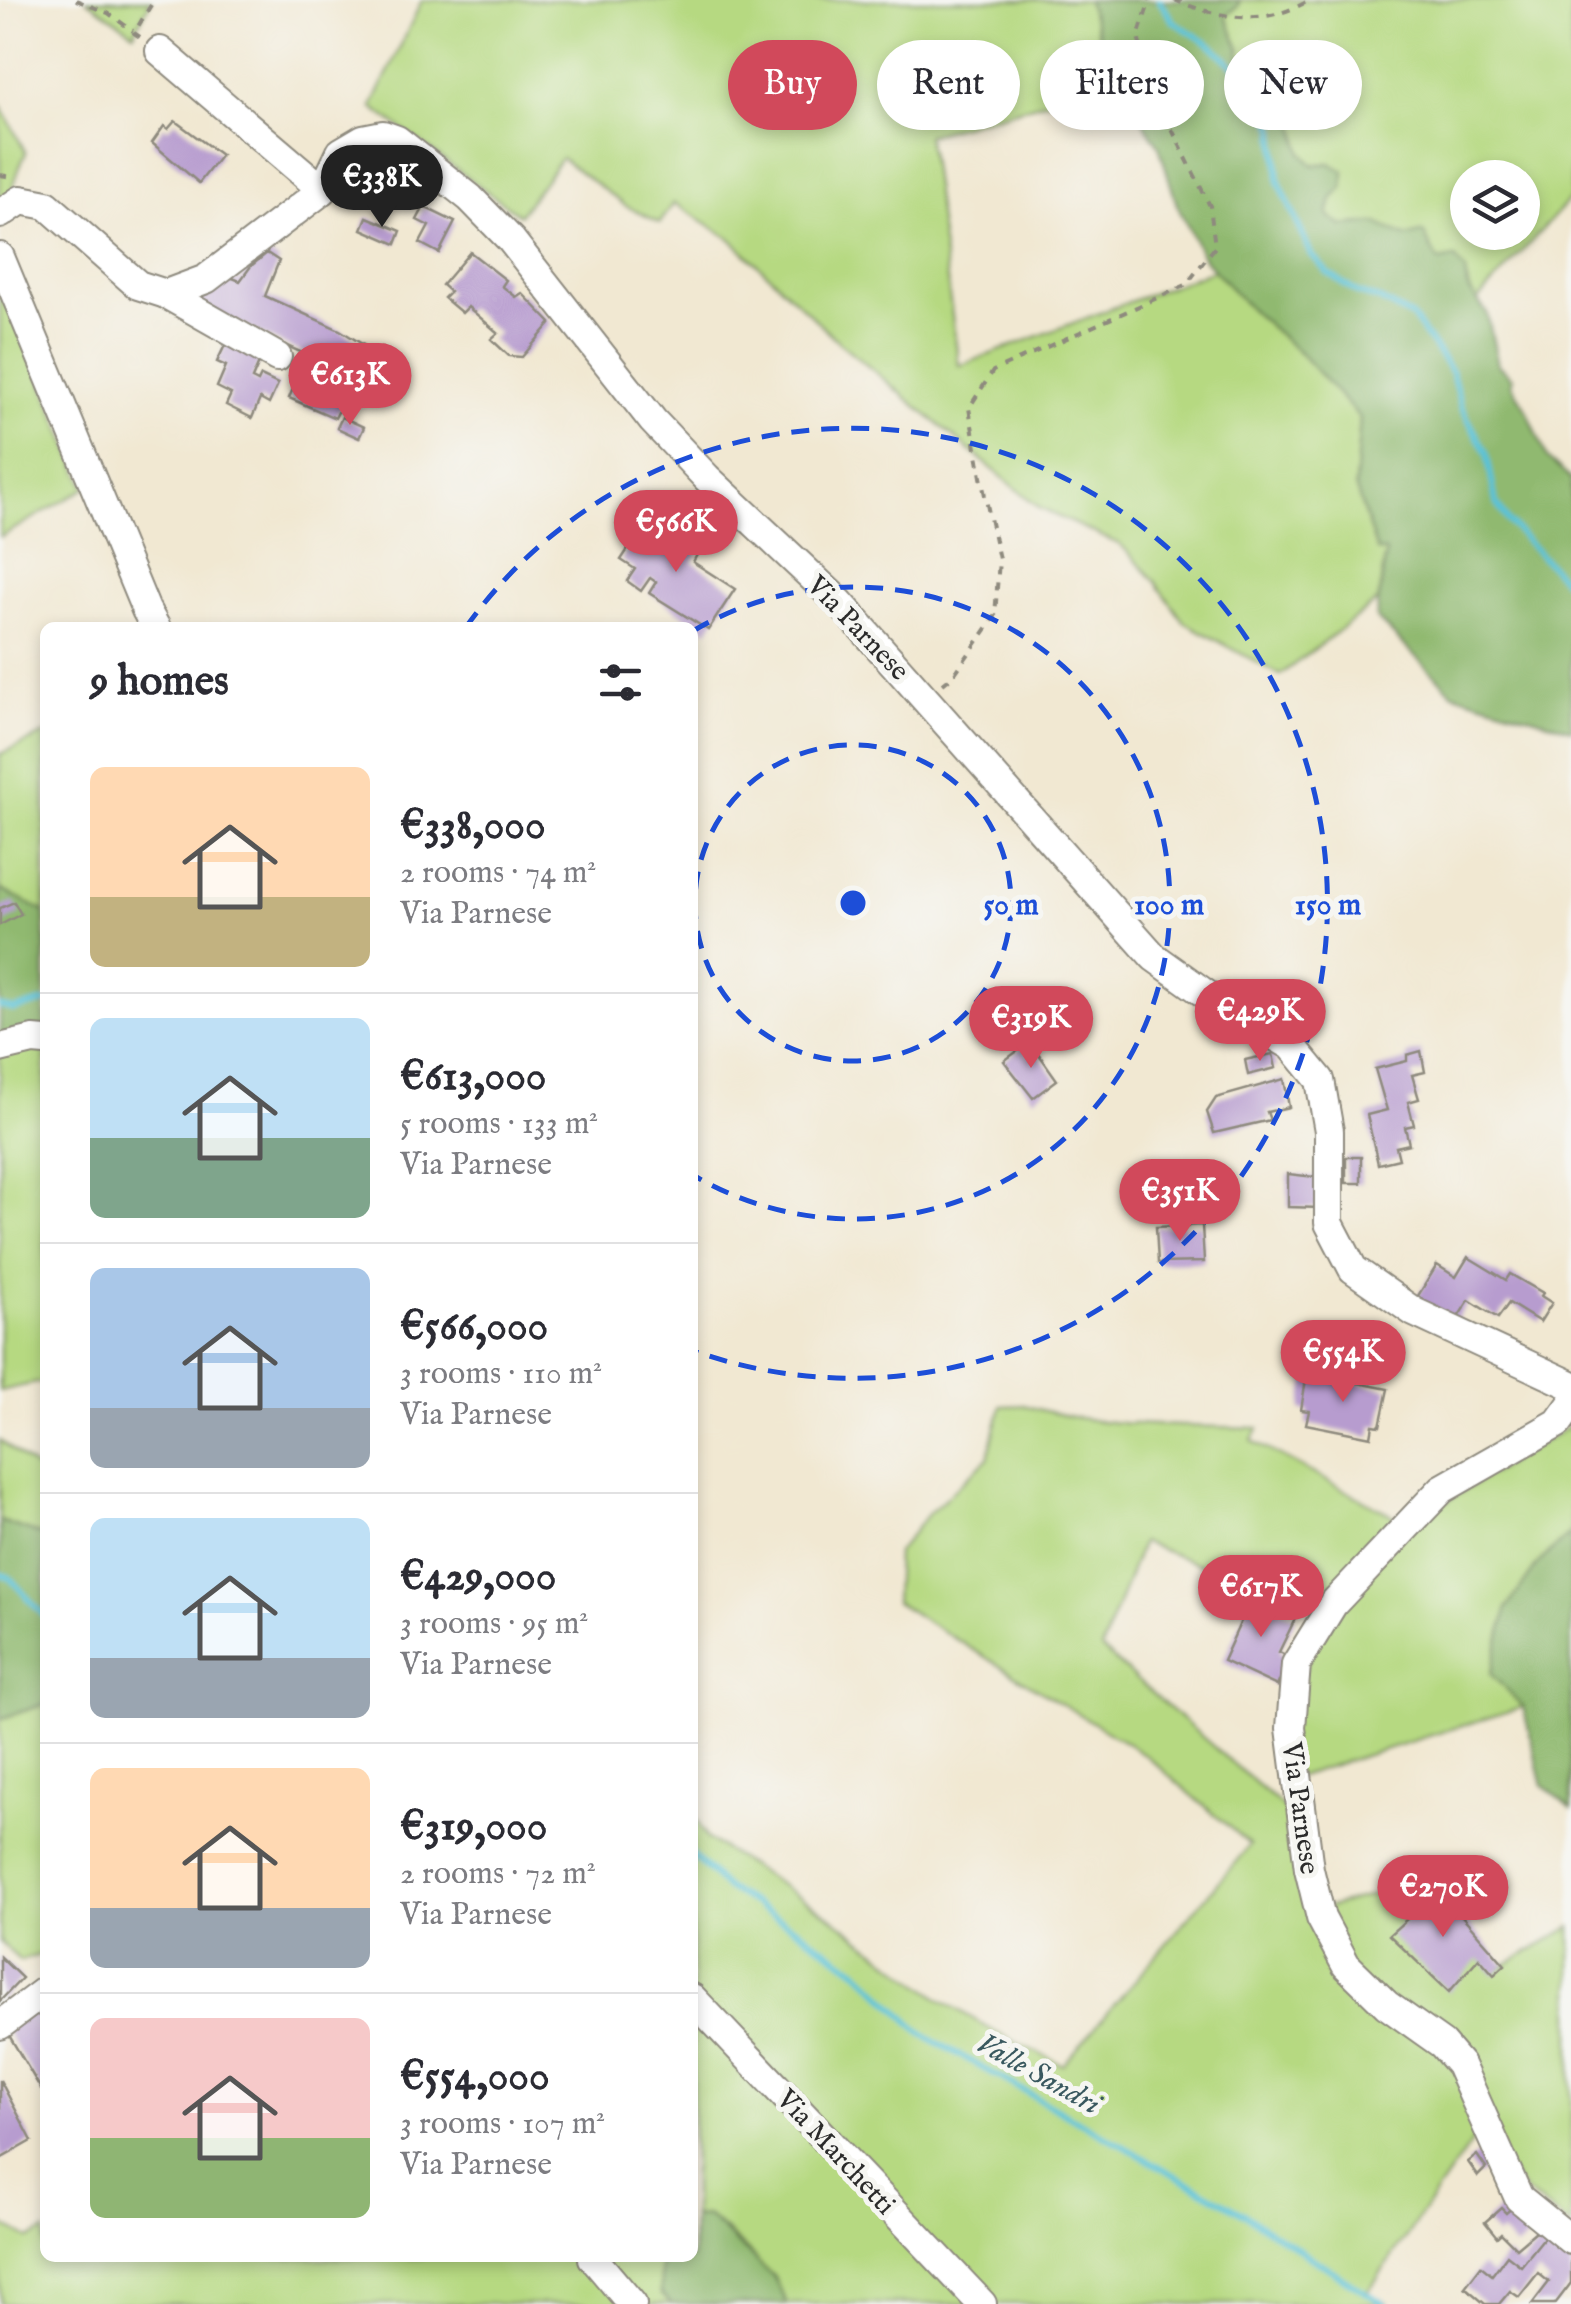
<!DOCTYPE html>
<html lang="en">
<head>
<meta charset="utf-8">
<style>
	body { margin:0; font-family:"IM FELL English",serif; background:#f2f2f3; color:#2b2b33; height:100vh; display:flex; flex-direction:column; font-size:38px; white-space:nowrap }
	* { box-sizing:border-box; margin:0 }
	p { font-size:32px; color:#7c7c81 }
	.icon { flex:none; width:55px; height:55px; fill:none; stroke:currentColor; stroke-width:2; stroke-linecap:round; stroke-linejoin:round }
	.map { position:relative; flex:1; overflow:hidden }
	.panel { position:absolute; left:40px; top:622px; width:658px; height:1640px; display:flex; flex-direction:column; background:#fff; border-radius:15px; box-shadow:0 5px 15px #0003 }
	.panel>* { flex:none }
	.banner { position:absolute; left:728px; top:40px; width:692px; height:90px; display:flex; gap:20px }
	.tools { position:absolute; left:1450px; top:160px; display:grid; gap:20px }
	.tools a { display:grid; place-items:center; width:90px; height:90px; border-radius:50%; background:#fff; box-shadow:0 5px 15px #0003; font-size:50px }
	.price { position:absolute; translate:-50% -85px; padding:0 22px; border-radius:35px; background:#d1495b; color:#fff; font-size:32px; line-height:65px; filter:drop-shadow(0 2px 5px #0008) }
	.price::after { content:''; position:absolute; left:50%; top:60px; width:30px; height:22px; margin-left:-15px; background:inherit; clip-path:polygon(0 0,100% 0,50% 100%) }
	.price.selected { background:#222; color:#fff }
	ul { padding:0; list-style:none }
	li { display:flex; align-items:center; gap:30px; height:250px; padding:0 50px }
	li+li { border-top:2px solid #e1e1e2 }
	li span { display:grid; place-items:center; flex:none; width:280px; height:200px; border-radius:15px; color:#555 }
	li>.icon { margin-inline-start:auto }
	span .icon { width:120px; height:120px; fill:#fffc; stroke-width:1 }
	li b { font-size:42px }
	h2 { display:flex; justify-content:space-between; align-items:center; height:120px; padding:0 50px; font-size:42px }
	.pill { padding:0 35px; border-radius:45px; background:#fff; box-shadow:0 5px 15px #0003; font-size:35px; line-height:90px }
	.pill.selected { background:#d1495b; color:#fff }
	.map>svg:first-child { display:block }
	.green { fill:#b6d981; stroke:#708256; stroke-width:2.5; fill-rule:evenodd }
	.forest { fill:#90b96f; stroke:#5e724d; stroke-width:2.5 }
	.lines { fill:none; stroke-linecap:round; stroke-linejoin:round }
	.stream { stroke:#5ac2d7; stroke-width:6 }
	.building { fill:#b79ccf }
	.minor-casing { stroke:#8e8a7e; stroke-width:32 }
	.path { stroke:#8e8a7e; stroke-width:4; stroke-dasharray:8 8; stroke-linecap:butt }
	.minor { stroke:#fff; stroke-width:28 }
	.ring { fill:none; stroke:#1d4ed8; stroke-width:5; stroke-dasharray:18 12 }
	.labels { text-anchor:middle; stroke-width:10; stroke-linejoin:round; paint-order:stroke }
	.street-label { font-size:28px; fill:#2b2b2b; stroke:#f6f6f2 }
	.water-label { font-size:30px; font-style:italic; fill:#39585f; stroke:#f6f6f2 }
	.centre { fill:#1d4ed8; stroke:#f6f6f2; stroke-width:5 }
	.ring-label { font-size:30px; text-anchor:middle; font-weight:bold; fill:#1d4ed8; stroke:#f6f6f2; stroke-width:10; stroke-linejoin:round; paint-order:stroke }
</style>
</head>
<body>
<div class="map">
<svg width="1571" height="2304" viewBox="0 0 1571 2304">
	<rect width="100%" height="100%" fill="#f6f6f2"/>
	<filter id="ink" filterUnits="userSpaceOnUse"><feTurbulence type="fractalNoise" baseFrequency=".01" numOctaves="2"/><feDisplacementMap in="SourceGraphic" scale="20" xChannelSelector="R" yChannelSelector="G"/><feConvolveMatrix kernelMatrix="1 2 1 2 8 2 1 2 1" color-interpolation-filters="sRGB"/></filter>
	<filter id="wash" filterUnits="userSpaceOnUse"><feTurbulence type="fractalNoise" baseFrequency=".0048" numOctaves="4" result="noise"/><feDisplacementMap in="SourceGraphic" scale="40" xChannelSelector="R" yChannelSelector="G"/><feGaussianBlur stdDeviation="2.25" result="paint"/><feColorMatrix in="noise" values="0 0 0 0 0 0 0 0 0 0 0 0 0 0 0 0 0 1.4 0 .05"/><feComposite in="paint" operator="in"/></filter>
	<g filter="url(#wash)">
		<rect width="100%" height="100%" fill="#f1e8d2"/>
		<!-- green -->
		<g class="green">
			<path d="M 87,0 L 151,0 L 134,33 Z"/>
			<path d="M 422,0 L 1087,0 L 1109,68 L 1117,81 L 927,135 L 959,366 L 1214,270 L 1248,307 L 1301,354 L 1360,418 L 1355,486 L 1386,552 L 1378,601 L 1280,675 L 1184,622 L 1155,581 L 1121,545 L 1041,509 L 840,343 L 731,239 L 674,203 L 660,223 L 626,206 L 561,158 L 519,215 L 372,107 Z"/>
			<path d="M 1240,0 L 1571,0 L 1571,198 L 1476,302 C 1467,287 1466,272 1455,258 L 1438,262 L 1407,237 L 1376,223 L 1342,226 L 1328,215 L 1332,199 L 1330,163 L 1313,165 L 1302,154 L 1295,121 C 1274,109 1265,89 1243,80 L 1239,47 L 1225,16 L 1238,6 ZM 1468,178 L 1522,178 L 1522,232 L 1468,232 Z"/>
			<path d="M 0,104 L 26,153 C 14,176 11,201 0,225 Z"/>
			<path d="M 0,281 L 86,488 L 0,537 Z"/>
			<path d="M 45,734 L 45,912 L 0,889 L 0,754 Z"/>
			<path d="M 45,1041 L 45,1381 L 0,1391 L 0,1048 Z"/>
			<path d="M 1024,1405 C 1099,1429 1180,1425 1259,1428 L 1252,1441 L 1409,1524 L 1571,1425 L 1571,1533 L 1538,1563 L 1523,1707 L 1292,1778 L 1288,1712 L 1325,1613 L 1142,1542 L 1101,1649 L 1293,1816 L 1322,1909 L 1416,1883 L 1493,1972 L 1571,1927 L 1571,2227 L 1527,2193 L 1477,2134 L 1367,2293 L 1388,2304 L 788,2304 C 768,2268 740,2241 707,2216 L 693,2217 L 692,1812 L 707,1839 L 832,1917 L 940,1999 L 995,2032 L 1063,2065 L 1250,1845 L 1144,1754 L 895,1602 L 897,1552 L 930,1512 L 988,1458 L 1001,1406 Z"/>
			<path d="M 0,1440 L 45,1476 L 45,1536 L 0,1521 Z"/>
			<path d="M 45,1704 L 45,1953 L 20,1961 L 0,1942 L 0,1719 Z"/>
			<path d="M 0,2194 L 2,2224 L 29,2239 L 45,2231 L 45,2258 L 661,2258 L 661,2293 L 672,2304 L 0,2304 Z"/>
		</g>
		<!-- forest -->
		<g class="forest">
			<path d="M 1087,0 L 1239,0 L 1238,6 L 1226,16 L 1239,47 L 1243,80 C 1265,89 1274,109 1295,121 L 1302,154 L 1313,165 L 1330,163 L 1344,171 L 1343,188 L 1332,199 L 1328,215 L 1342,226 L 1376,223 L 1407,237 L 1423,232 L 1438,261 L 1455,258 L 1465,271 L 1467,287 L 1487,313 L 1498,365 L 1513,378 L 1511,383 L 1527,410 L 1547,458 L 1571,479 L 1571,729 L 1453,693 L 1376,618 L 1386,552 L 1377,551 L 1355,486 L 1360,418 L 1301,354 L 1248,307 L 1204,259 L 1177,205 L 1159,146 L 1109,68 Z"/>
			<path d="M 0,889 L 45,912 L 45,1041 L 0,1048 Z"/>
			<path d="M 0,1521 L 45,1536 L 45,1704 L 0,1719 Z"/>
			<path d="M 1571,1533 L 1571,1809 L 1543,1785 L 1523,1707 L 1491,1674 L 1507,1608 L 1538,1563 Z"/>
			<path d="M 707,2216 L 773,2276 L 788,2304 L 672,2304 L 661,2293 L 661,2258 L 692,2258 L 693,2217 Z"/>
		</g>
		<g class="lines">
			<!-- stream -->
			<g class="stream">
				<path d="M 1159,0 L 1173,21 L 1215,48 L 1246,78 L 1268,110 L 1275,129 L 1279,182 L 1311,254 L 1328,273 L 1357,293 L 1380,300 L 1412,317 L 1452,373 L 1461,406 L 1487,454 L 1496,503 L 1509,522 L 1571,588"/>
				<path d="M 0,1006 L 13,1010 L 45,1002"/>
				<path d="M 0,1574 L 9,1577 L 45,1617"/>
				<path d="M 692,1855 L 726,1888 L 797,1929 L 860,1972 L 922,2034 L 1236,2209 L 1384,2304"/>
			</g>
		</g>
		<g id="blocks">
			<!-- building -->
			<g class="building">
				<path d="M 175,121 L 221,155 L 199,183 L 152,143 L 164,126 L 168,129 Z"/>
				<path d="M 359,149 L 390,171 L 381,184 L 388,189 L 378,199 L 340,173 Z"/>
				<path d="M 424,207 L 455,222 L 439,253 L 420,243 L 429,226 L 417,220 Z"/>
				<path d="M 367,217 L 401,231 L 396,244 L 362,229 Z"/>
				<path d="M 470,252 L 506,280 L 502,286 L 516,297 L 522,293 L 551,323 L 522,357 L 509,356 L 491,339 L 498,333 L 468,307 L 462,313 L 444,298 L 450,292 L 442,285 Z"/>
				<path d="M 267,253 L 279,261 L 265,296 L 340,330 L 370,349 L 335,418 L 289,398 L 307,355 L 192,303 L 230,277 L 240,281 L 251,266 Z"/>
				<path d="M 227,341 L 261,358 L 252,379 L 258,382 L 261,376 L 278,384 L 269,404 L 260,399 L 252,418 L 226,405 L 231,394 L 217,387 L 226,366 L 217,362 Z"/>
				<path d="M 381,347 L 390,354 L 380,369 L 371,362 Z"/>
				<path d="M 342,417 L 364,427 L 359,438 L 337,428 Z"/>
				<path d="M 648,519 L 698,553 L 693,562 L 735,589 L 708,630 L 649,593 L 656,582 L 650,578 L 641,591 L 627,581 L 635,569 L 621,560 Z"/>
				<path d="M 14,902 L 21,914 L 0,925 L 0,908 Z"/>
				<path d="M 1023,1047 L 1029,1056 L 1036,1050 L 1057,1080 L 1033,1098 L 1004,1061 Z"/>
				<path d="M 1421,1051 L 1425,1072 L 1412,1075 L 1419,1099 L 1408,1102 L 1414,1125 L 1405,1127 L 1409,1144 L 1396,1147 L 1399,1159 L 1378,1164 L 1367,1115 L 1387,1110 L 1375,1069 L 1407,1061 L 1407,1055 Z"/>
				<path d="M 1273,1054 L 1276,1068 L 1248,1075 L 1245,1060 Z"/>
				<path d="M 1284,1079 L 1289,1107 L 1267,1112 L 1270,1120 L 1214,1133 L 1207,1112 L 1216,1098 Z"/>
				<rect x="1346" y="1157" width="15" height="26"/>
				<path d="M 1288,1174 L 1324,1178 L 1321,1208 L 1288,1207 Z"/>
				<path d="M 1202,1225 L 1204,1262 L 1158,1263 L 1156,1227 Z"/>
				<path d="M 1468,1257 L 1506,1280 L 1510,1274 L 1543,1293 L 1541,1296 L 1552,1303 L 1540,1322 L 1509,1303 L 1498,1318 L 1469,1300 L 1455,1322 L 1416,1299 L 1437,1265 L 1456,1277 Z"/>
				<path d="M 1307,1373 L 1388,1389 L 1380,1426 L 1373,1425 L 1371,1437 L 1306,1424 L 1309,1411 L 1301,1410 Z"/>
				<path d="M 1255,1590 L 1272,1597 L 1268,1605 L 1296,1617 L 1279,1652 L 1290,1657 L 1277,1686 L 1223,1661 Z"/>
				<path d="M 1432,1882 L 1505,1965 L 1494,1975 L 1479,1958 L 1449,1992 L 1389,1935 L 1425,1903 L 1418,1894 Z"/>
				<path d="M 0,1957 L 22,1978 L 0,2001 Z"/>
				<path d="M 45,2004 L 45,2096 L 4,2027 Z"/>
				<path d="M 0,2080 L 32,2141 L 0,2159 Z"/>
				<path d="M 1477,2155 L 1486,2168 L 1478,2176 L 1468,2162 Z"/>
				<path d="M 1514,2206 L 1536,2231 L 1516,2248 L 1501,2233 L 1497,2237 L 1485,2222 L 1501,2208 L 1506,2213 Z"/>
				<path d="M 1546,2235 L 1571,2255 L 1571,2283 L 1555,2304 L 1532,2304 L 1549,2282 L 1538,2273 L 1519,2297 L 1510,2291 L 1499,2304 L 1485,2304 L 1465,2287 L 1481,2266 L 1492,2275 L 1507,2255 L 1521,2266 Z"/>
			</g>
		</g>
	</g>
	<g filter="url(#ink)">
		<use href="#blocks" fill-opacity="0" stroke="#8e8a7e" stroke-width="2.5"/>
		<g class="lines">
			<defs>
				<g id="minor">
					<path d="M 160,51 L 323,190"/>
					<path d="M 0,214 L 21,200 L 47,205 L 138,285 L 166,294"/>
					<path d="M 0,257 L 146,610 L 156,628"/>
					<path d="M 277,357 L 166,294 L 206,279 L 323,190 L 341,152 L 363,139 L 383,135 L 397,140 L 470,198 L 511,240 L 653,421 L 707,478 L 840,603 L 1154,957 L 1214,1000 L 1292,1046 L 1320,1080 L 1329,1131 L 1329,1223 L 1353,1269 L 1414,1312 L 1571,1385"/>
					<path d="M 0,1048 L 33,1040 L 45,1041"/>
					<path d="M 1571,1405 L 1558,1423 L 1442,1489 L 1333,1604 L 1296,1664 L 1291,1728 L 1309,1869 L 1321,1918 L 1346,1965 L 1387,2005 L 1442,2044 L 1460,2065 L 1519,2198 L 1571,2240"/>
					<path d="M 692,1998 L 982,2304"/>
					<path d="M 0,2025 L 45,1991"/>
					<path d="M 593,2258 L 632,2304"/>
				</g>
			</defs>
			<!-- minor casing -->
			<use href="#minor" class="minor-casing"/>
			<!-- path -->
			<g class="path">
				<path d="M 76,0 L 108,13 L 133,31"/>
				<path d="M 1174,0 C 1223,19 1263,27 1310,0"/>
				<path d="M 140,37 L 134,33 L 154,0"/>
				<path d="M 0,175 L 13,177"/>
				<path d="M 943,684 L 953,676 L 995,617 L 999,559 L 981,477 L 969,408 L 993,371 L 1186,285 L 1215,247 L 1210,206 L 1151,87 L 1138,37 L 1150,0"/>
			</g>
			<!-- minor -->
			<use href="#minor" class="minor"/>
		</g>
	</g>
	<!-- distance rings -->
	<g class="ring">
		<circle cx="853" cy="903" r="158"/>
		<path d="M693 631A316 316 0 1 1 693 1175"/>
		<path d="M466 627A475 475 0 1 1 694 1351"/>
	</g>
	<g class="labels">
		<!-- street labels -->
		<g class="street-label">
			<text transform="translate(859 627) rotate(46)" y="10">Via Parnese</text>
			<text transform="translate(1302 1808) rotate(82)" y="10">Via Parnese</text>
			<text transform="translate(837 2151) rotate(47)" y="10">Via Marchetti</text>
		</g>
		<!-- water labels -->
		<g class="water-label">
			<text transform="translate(1039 2073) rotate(29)" y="10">Valle Sandri</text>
		</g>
	</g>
	<circle cx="853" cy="903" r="15" class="centre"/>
	<g class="ring-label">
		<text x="1011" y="914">50 m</text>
		<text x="1169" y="914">100 m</text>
		<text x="1328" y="914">150 m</text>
	</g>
</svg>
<div class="tools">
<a><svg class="icon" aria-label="layers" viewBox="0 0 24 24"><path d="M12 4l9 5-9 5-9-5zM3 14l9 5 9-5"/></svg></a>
</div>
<b class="price selected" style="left:382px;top:230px">€338K</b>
<b class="price" style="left:350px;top:428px">€613K</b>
<b class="price" style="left:676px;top:575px">€566K</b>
<b class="price" style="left:1260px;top:1064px">€429K</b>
<b class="price" style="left:1031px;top:1071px">€319K</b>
<b class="price" style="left:1180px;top:1244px">€351K</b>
<b class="price" style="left:1343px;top:1405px">€554K</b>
<b class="price" style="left:1261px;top:1640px">€617K</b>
<b class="price" style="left:1443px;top:1940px">€270K</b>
<div class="banner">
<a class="pill selected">Buy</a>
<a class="pill">Rent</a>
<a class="pill">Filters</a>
<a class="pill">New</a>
</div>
<section class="panel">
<h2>9 homes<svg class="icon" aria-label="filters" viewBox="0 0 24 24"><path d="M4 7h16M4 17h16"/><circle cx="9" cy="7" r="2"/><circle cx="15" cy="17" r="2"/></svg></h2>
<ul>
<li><span style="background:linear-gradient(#ffd9b3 65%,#c2b280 0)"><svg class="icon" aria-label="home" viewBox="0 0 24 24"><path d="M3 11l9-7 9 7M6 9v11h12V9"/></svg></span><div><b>€338,000</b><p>2 rooms · 74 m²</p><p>Via Parnese</p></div></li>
<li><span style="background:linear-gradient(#bfe0f5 60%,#7fa58c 0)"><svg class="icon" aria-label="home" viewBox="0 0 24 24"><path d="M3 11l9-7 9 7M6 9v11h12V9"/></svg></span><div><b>€613,000</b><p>5 rooms · 133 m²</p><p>Via Parnese</p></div></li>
<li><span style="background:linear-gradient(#a9c7e8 70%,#9aa5b1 0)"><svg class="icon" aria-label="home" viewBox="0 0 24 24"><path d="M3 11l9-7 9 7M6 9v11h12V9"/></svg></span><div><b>€566,000</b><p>3 rooms · 110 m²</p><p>Via Parnese</p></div></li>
<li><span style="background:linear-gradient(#bfe0f5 70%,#9aa5b1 0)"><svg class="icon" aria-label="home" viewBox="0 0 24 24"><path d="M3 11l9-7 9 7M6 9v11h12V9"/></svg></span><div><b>€429,000</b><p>3 rooms · 95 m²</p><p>Via Parnese</p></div></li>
<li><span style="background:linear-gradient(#ffd9b3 70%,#9aa5b1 0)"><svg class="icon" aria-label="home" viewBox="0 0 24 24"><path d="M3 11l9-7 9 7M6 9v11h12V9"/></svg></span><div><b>€319,000</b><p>2 rooms · 72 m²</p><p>Via Parnese</p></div></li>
<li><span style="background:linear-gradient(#f6c9c9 60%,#8fb573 0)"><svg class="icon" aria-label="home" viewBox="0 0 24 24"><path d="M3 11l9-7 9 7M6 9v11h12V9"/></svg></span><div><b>€554,000</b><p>3 rooms · 107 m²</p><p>Via Parnese</p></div></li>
</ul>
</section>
</div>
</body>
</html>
